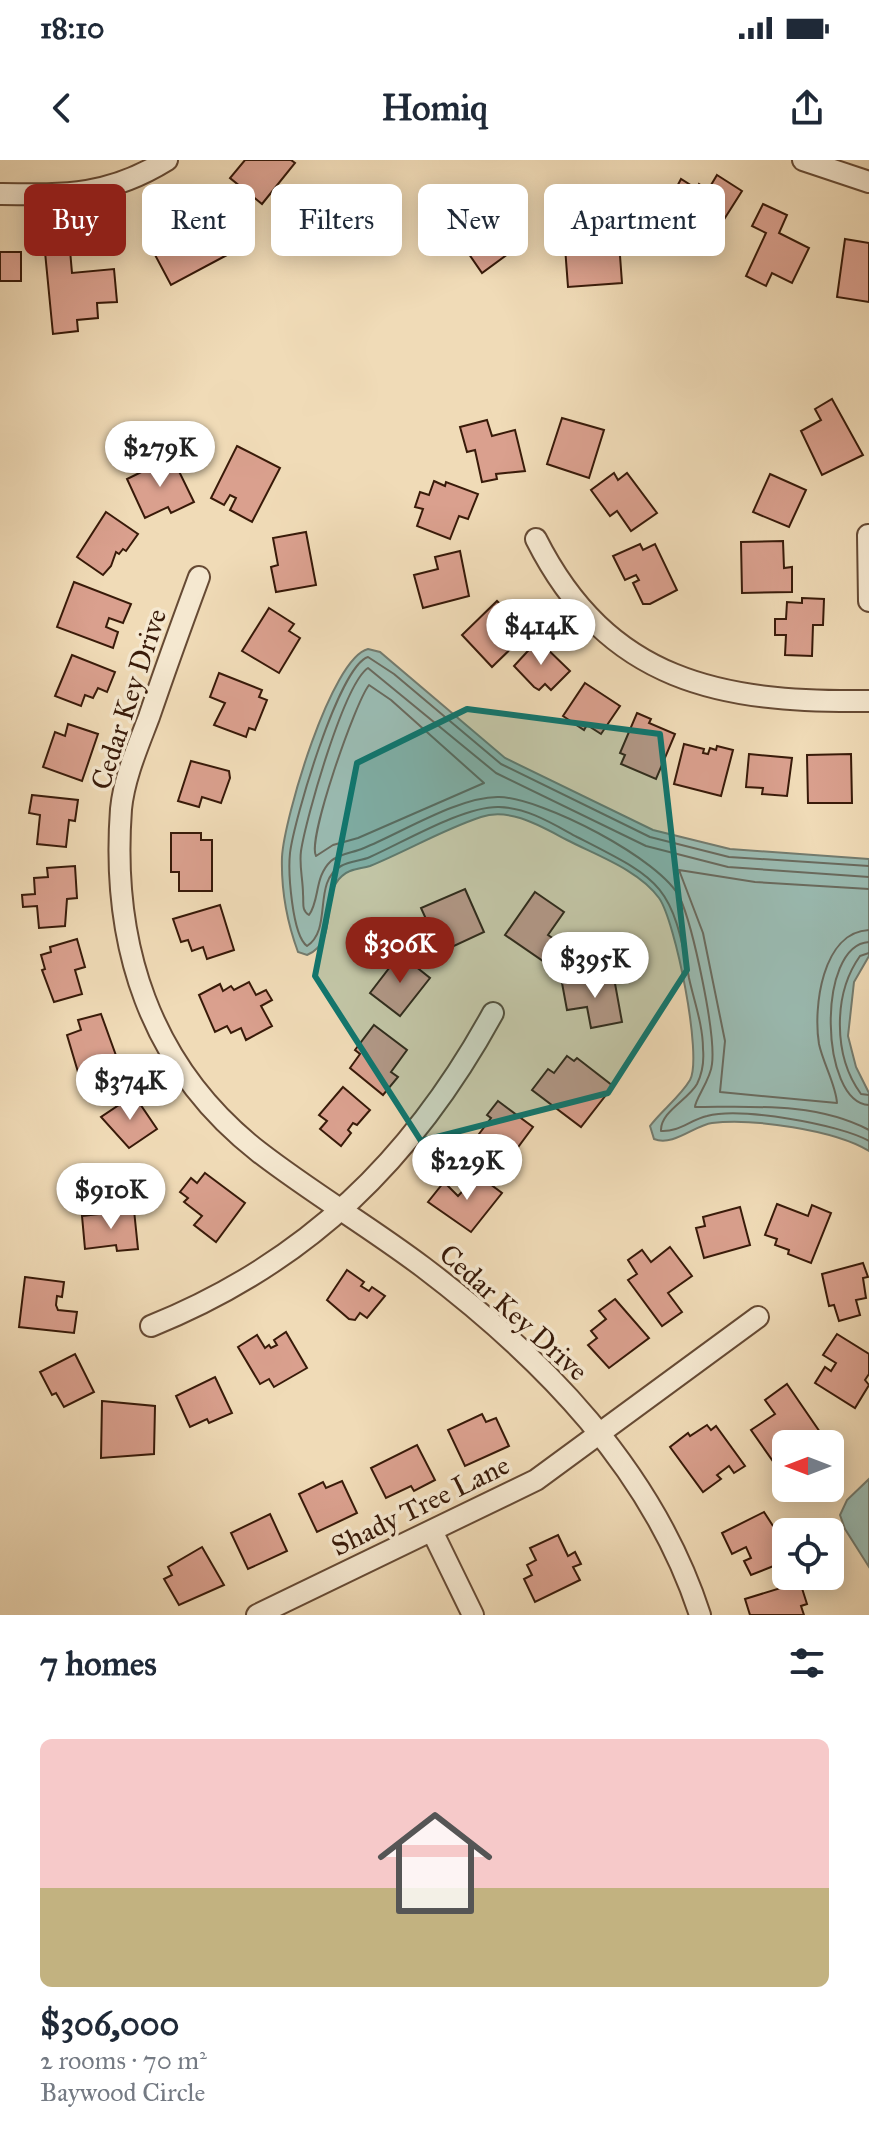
<!DOCTYPE html>
<html lang="en">
<head>
<meta charset="utf-8">
<style>
	body { margin:0; font-family:"IM FELL Great Primer",serif; background:#f6f6f7; color:#1f2937; height:100vh; display:flex; flex-direction:column; font-size:30px; white-space:nowrap }
	* { box-sizing:border-box; margin:0 }
	p { font-size:26px; color:#747a83 }
	.icon { flex:none; width:44px; height:44px; fill:none; stroke:currentColor; stroke-width:2; stroke-linecap:round; stroke-linejoin:round }
	.map { position:relative; height:1455px; overflow:hidden }
	.sheet { display:flex; flex-direction:column; background:#fff; flex:1 }
	.sheet>* { flex:none }
	.top-card { position:absolute; left:24px; top:24px; width:822px; height:72px; display:flex; gap:16px }
	.needle { width:52px; rotate:270deg }
	.controls { position:absolute; left:772px; top:1270px; display:grid; gap:16px }
	.controls a { display:grid; place-items:center; width:72px; height:72px; border-radius:12px; background:#fff; box-shadow:0 4px 20px #0003; font-size:40px }
	.price { position:absolute; translate:-50% -68px; padding:0 18px; border-radius:28px; background:#fff; color:#222; font-size:26px; line-height:52px; filter:drop-shadow(0 2px 4px #0008) }
	.price::after { content:''; position:absolute; left:50%; top:48px; width:24px; height:18px; margin-left:-12px; background:inherit; clip-path:polygon(0 0,100% 0,50% 100%) }
	.price.selected { background:#8f2418; color:#fff }
	ul { padding:0; list-style:none }
	li { display:grid; align-content:center; gap:16px; height:424px; padding:0 40px }
	li+li { border-top:2px solid #e0e1e3 }
	li span { display:grid; place-items:center; height:248px; border-radius:12px; color:#555 }
	li>.icon { margin-inline-start:auto }
	span .icon { width:144px; height:144px; fill:#fffc; stroke-width:1 }
	li b { font-size:34px }
	h2 { display:flex; justify-content:space-between; align-items:center; height:96px; padding:0 40px; font-size:34px }
	.pill { padding:0 28px; border-radius:12px; background:#fff; box-shadow:0 4px 20px #0003; font-size:28px; line-height:72px }
	.pill.selected { background:#8f2418; color:#fff }
	.status { display:flex; justify-content:space-between; align-items:center; height:56px; padding:0 40px; background:#fff; direction:ltr }
	.status svg { height:22px; fill:currentColor }
	header { display:flex; justify-content:space-between; align-items:center; height:104px; padding:0 40px; background:#fff; font-size:36px; font-weight:700 }
	.map>svg:first-child { display:block }
	.water { fill:#9abbb2; stroke:#737b6e; stroke-width:2 }
	.lines { fill:none; stroke-linecap:round; stroke-linejoin:round }
	.shore { stroke:#696a5e; stroke-width:2 }
	.building { fill:#daa08e; stroke:#381a09; stroke-width:2 }
	.street-casing { stroke:#664a34; stroke-width:24 }
	.street { stroke:#f5e8d0; stroke-width:20 }
	.marked { fill:#0f766e; fill-opacity:0.2; stroke:#0f766e; stroke-width:6; stroke-linejoin:round }
	.labels { text-anchor:middle; stroke-width:7; stroke-linejoin:round; paint-order:stroke }
	.street-label { font-size:28px; fill:#381a09; stroke:#f5e8d0 }
</style>
</head>
<body>
<div class="status"><b>18:10</b><svg viewBox="0 0 49 12"><path d="M0 12V9h3v3zM5 12V6h3v6zM10 12V3h3v9zM15 12V0h3v12zM26 1h20v11H26zM47 4h2v5h-2z"/></svg></div>
<header><svg class="icon" aria-label="back" viewBox="0 0 24 24"><path d="M15 5l-7 7 7 7"/></svg>Homiq<svg class="icon" aria-label="share" viewBox="0 0 24 24"><path d="M12 15V3M7 8l5-5 5 5M5 13v7h14v-7"/></svg></header>
<div class="map">
<svg width="869" height="1455" viewBox="0 0 869 1455">
	<rect width="100%" height="100%" fill="#f0dbb7"/>
	<filter id="stains"><feTurbulence type="fractalNoise" baseFrequency=".0025" numOctaves="4"/><feColorMatrix values="0 0 0 0 .2 0 0 0 0 .09 0 0 0 0 .02 0 0 0 .5 -.17"/></filter>
	<radialGradient id="worn" r=".72"><stop offset=".6" stop-color="#630" stop-opacity="0"/><stop offset="1" stop-color="#630" stop-opacity=".3"/></radialGradient>
	<!-- water -->
	<g class="water">
		<path d="M 368,489 L 380,492 L 505,598 L 653,670 L 730,689 L 869,699 L 869,796 L 854,822 L 848,876 L 856,907 L 869,933 L 869,991 C 835,970 752,958 712,963 C 695,965 673,987 654,979 L 650,966 C 661,951 680,937 690,920 C 703,897 675,760 659,738 C 639,710 596,695 567,680 C 542,667 510,647 481,657 C 442,670 407,691 370,706 C 360,709 349,709 342,716 C 319,736 340,781 307,795 L 298,792 C 287,762 281,730 282,697 C 284,659 331,498 368,489 Z"/>
		<path d="M 869,1319 L 869,1407 L 845,1369 L 840,1355 L 847,1340 Z"/>
	</g>
	<g class="lines">
		<!-- shore -->
		<g class="shore">
			<path d="M 369,525 L 391,540 L 484,623 L 358,678 L 333,685 L 316,696 C 307,680 355,543 369,525 Z"/>
			<path d="M 869,706 L 729,697 L 650,677 L 501,604 L 394,514 L 368,497 C 339,506 294,660 290,693 C 288,712 292,775 307,786 C 333,769 312,722 341,706 C 350,701 361,701 370,697 C 404,682 464,646 499,647 C 528,648 553,664 577,677 C 661,720 672,723 689,818 C 694,841 703,865 703,889 C 704,900 702,914 697,924 C 688,940 660,952 661,971 C 679,972 690,960 707,956 C 740,947 839,964 869,981"/>
			<path d="M 869,717 L 728,707 L 646,686 L 496,613 L 368,508 C 344,524 306,658 301,691 C 299,706 303,719 303,734 C 304,743 301,750 309,755 C 320,740 314,717 331,701 C 340,693 353,693 364,688 C 401,673 460,636 499,637 C 542,638 661,699 680,738 C 693,767 716,873 712,904 C 711,919 695,939 695,947 C 752,947 816,942 869,970"/>
			<path d="M 869,729 L 755,722 L 679,710 L 703,773 L 725,881 L 720,932 L 837,943 C 836,925 823,903 819,884 C 813,848 822,772 869,770"/>
			<path d="M 869,782 C 816,785 820,943 869,945"/>
			<path d="M 869,793 L 860,796 C 833,834 833,896 861,934 L 869,935"/>
		</g>
	</g>
	<!-- building -->
	<g class="building">
		<path d="M 245,0 L 291,0 L 295,3 L 262,44 L 230,18 Z"/>
		<path d="M 717,15 L 742,31 L 711,80 L 680,61 L 675,69 L 660,59 L 681,19 L 697,29 L 699,24 L 708,30 Z"/>
		<path d="M 503,32 L 516,50 L 496,64 L 512,91 L 482,113 L 462,84 L 453,90 L 445,78 L 454,72 L 451,69 Z"/>
		<path d="M 763,44 L 787,55 L 779,73 L 809,88 L 792,123 L 772,113 L 766,126 L 746,116 L 766,73 L 752,66 Z"/>
		<path d="M 166,65 L 176,85 L 212,66 L 227,95 L 171,125 L 145,76 Z"/>
		<path d="M 845,79 L 869,83 L 869,142 L 837,137 Z"/>
		<path d="M 619,82 L 622,123 L 568,127 L 565,87 Z"/>
		<path d="M 70,90 L 72,113 L 114,109 L 117,142 L 97,143 L 98,158 L 77,160 L 78,171 L 53,174 L 45,92 Z"/>
		<rect x="0" y="92" width="21" height="29"/>
		<path d="M 832,239 L 863,295 L 822,315 L 801,271 L 821,260 L 815,249 Z"/>
		<path d="M 562,258 L 604,270 L 589,318 L 547,304 Z"/>
		<path d="M 487,260 L 492,276 L 515,270 L 525,311 L 496,314 L 497,319 L 482,322 L 475,290 L 467,292 L 460,267 Z"/>
		<path d="M 237,286 L 280,308 L 252,362 L 230,350 L 236,338 L 230,335 L 224,345 L 211,338 Z"/>
		<path d="M 172,297 L 194,342 L 171,353 L 168,347 L 145,358 L 127,319 Z"/>
		<path d="M 614,313 L 618,320 L 627,313 L 657,353 L 631,371 L 617,351 L 610,356 L 591,330 Z"/>
		<path d="M 770,314 L 806,330 L 789,367 L 753,352 Z"/>
		<path d="M 434,321 L 445,326 L 446,322 L 478,334 L 468,359 L 459,356 L 450,379 L 417,366 L 423,349 L 415,347 L 420,332 L 429,335 Z"/>
		<path d="M 106,352 L 138,374 L 126,391 L 123,389 L 119,394 L 116,392 L 111,406 L 103,415 L 77,397 Z"/>
		<path d="M 306,372 L 316,425 L 276,432 L 271,407 L 278,405 L 273,378 Z"/>
		<path d="M 783,381 L 784,408 L 792,407 L 792,432 L 742,433 L 741,382 Z"/>
		<path d="M 640,384 L 643,390 L 655,384 L 677,430 L 650,444 L 643,444 L 633,423 L 639,420 L 636,415 L 625,420 L 613,396 Z"/>
		<path d="M 460,391 L 469,436 L 423,448 L 414,415 L 438,409 L 435,397 Z"/>
		<path d="M 74,422 L 131,444 L 123,463 L 109,458 L 106,467 L 118,472 L 113,488 L 57,467 Z"/>
		<path d="M 802,438 L 824,439 L 823,465 L 813,465 L 812,496 L 785,495 L 786,475 L 775,475 L 775,459 L 786,459 L 787,442 L 802,443 Z"/>
		<path d="M 497,441 L 528,472 L 492,507 L 462,475 Z"/>
		<path d="M 269,448 L 294,464 L 289,471 L 300,478 L 279,513 L 242,491 Z"/>
		<path d="M 538,480 L 570,511 L 551,530 L 545,524 L 539,530 L 534,527 L 514,506 Z"/>
		<path d="M 72,495 L 115,512 L 107,532 L 98,528 L 93,538 L 85,535 L 81,546 L 55,536 Z"/>
		<path d="M 219,513 L 262,530 L 259,537 L 267,540 L 255,570 L 249,568 L 246,577 L 214,565 L 225,543 L 210,537 Z"/>
		<path d="M 585,523 L 620,546 L 601,574 L 587,565 L 584,570 L 563,556 Z"/>
		<path d="M 637,553 L 651,559 L 649,563 L 675,574 L 656,619 L 621,604 L 625,595 L 620,593 Z"/>
		<path d="M 68,564 L 98,574 L 82,621 L 43,607 L 55,572 L 65,576 Z"/>
		<path d="M 684,584 L 704,589 L 703,593 L 708,594 L 710,588 L 716,590 L 717,586 L 733,590 L 721,636 L 674,624 Z"/>
		<path d="M 749,594 L 792,598 L 787,636 L 762,634 L 763,628 L 746,627 Z"/>
		<path d="M 851,594 L 852,643 L 808,643 L 807,595 Z"/>
		<path d="M 191,601 L 229,611 L 230,618 L 221,643 L 202,637 L 199,647 L 178,641 Z"/>
		<path d="M 32,635 L 78,640 L 75,661 L 69,660 L 66,687 L 37,684 L 40,655 L 29,653 Z"/>
		<path d="M 171,673 L 201,673 L 201,680 L 212,680 L 212,731 L 179,731 L 179,712 L 171,712 Z"/>
		<path d="M 75,706 L 77,738 L 67,739 L 65,766 L 39,768 L 37,746 L 23,747 L 22,735 L 35,734 L 34,718 L 48,717 L 47,708 Z"/>
		<path d="M 465,729 L 484,772 L 441,792 L 421,748 Z"/>
		<path d="M 535,732 L 564,752 L 548,775 L 557,781 L 543,801 L 505,775 Z"/>
		<path d="M 220,745 L 234,790 L 207,799 L 203,787 L 192,791 L 188,780 L 181,782 L 173,759 Z"/>
		<path d="M 77,779 L 85,807 L 75,810 L 82,834 L 54,842 L 42,810 L 45,809 L 41,795 L 51,792 L 50,787 Z"/>
		<path d="M 400,794 L 430,818 L 400,856 L 370,833 Z"/>
		<path d="M 614,818 L 622,862 L 591,868 L 587,847 L 567,850 L 562,823 Z"/>
		<path d="M 249,822 L 256,835 L 266,830 L 272,840 L 261,846 L 272,866 L 246,880 L 241,868 L 231,873 L 227,866 L 215,872 L 199,835 L 220,824 L 223,831 L 231,826 L 234,830 Z"/>
		<path d="M 101,854 L 118,901 L 78,912 L 67,875 L 81,870 L 78,860 Z"/>
		<path d="M 374,865 L 407,890 L 391,912 L 398,917 L 383,935 L 350,908 L 360,894 L 355,890 Z"/>
		<path d="M 567,896 L 574,901 L 577,898 L 613,926 L 581,967 L 532,930 L 548,909 L 554,913 Z"/>
		<path d="M 343,927 L 370,950 L 357,965 L 353,963 L 348,970 L 351,973 L 341,986 L 320,969 L 327,961 L 319,955 Z"/>
		<path d="M 134,935 L 157,969 L 129,988 L 101,957 Z"/>
		<path d="M 498,941 L 533,967 L 510,998 L 499,989 L 493,997 L 473,982 L 491,958 L 487,955 Z"/>
		<path d="M 205,1013 L 245,1043 L 216,1082 L 194,1065 L 202,1056 L 184,1042 L 188,1038 L 180,1032 L 191,1018 L 197,1023 Z"/>
		<path d="M 478,1015 L 502,1033 L 471,1072 L 428,1042 L 444,1022 L 458,1036 Z"/>
		<path d="M 777,1044 L 808,1056 L 812,1045 L 831,1053 L 811,1103 L 788,1094 L 789,1090 L 775,1085 L 777,1079 L 765,1075 Z"/>
		<path d="M 740,1047 L 750,1085 L 704,1098 L 696,1068 L 705,1066 L 703,1057 Z"/>
		<path d="M 134,1050 L 138,1089 L 117,1091 L 116,1085 L 85,1089 L 82,1056 Z"/>
		<path d="M 670,1087 L 692,1116 L 668,1133 L 682,1152 L 662,1166 L 628,1120 L 637,1114 L 628,1100 L 642,1090 L 651,1102 Z"/>
		<path d="M 863,1103 L 868,1117 L 863,1118 L 866,1138 L 856,1140 L 860,1155 L 839,1161 L 834,1145 L 829,1146 L 822,1114 Z"/>
		<path d="M 347,1110 L 364,1122 L 361,1126 L 369,1131 L 372,1127 L 385,1136 L 367,1158 L 360,1153 L 355,1160 L 349,1159 L 327,1140 Z"/>
		<path d="M 25,1117 L 64,1122 L 62,1137 L 57,1136 L 56,1145 L 58,1150 L 77,1152 L 74,1173 L 19,1167 Z"/>
		<path d="M 615,1139 L 649,1178 L 609,1208 L 588,1185 L 597,1178 L 591,1171 L 606,1159 L 599,1151 Z"/>
		<path d="M 286,1172 L 307,1208 L 274,1227 L 269,1219 L 260,1224 L 238,1187 L 257,1175 L 265,1188 L 269,1185 L 271,1188 L 277,1185 L 274,1180 Z"/>
		<path d="M 837,1174 L 869,1194 L 869,1214 L 865,1220 L 869,1225 L 855,1248 L 815,1223 L 825,1207 L 831,1211 L 836,1203 L 823,1195 Z"/>
		<path d="M 75,1194 L 94,1232 L 64,1247 L 56,1233 L 52,1235 L 40,1212 Z"/>
		<path d="M 215,1217 L 232,1253 L 209,1263 L 207,1259 L 190,1267 L 176,1236 Z"/>
		<path d="M 787,1224 L 822,1275 L 809,1284 L 786,1284 L 786,1300 L 777,1307 L 751,1270 L 775,1254 L 765,1240 Z"/>
		<path d="M 102,1241 L 155,1246 L 154,1294 L 101,1298 Z"/>
		<path d="M 482,1254 L 486,1262 L 496,1258 L 509,1286 L 465,1306 L 448,1270 Z"/>
		<path d="M 707,1265 L 711,1270 L 716,1266 L 745,1306 L 734,1313 L 729,1306 L 717,1315 L 721,1319 L 703,1332 L 670,1287 L 688,1273 L 690,1276 Z"/>
		<path d="M 417,1285 L 435,1320 L 414,1331 L 411,1326 L 386,1338 L 371,1308 Z"/>
		<path d="M 342,1321 L 357,1353 L 317,1372 L 299,1334 L 323,1322 L 326,1328 Z"/>
		<path d="M 764,1352 L 786,1386 L 786,1401 L 751,1415 L 744,1401 L 751,1398 L 746,1387 L 732,1394 L 722,1373 Z"/>
		<path d="M 270,1354 L 287,1391 L 248,1409 L 231,1373 Z"/>
		<path d="M 558,1375 L 568,1396 L 575,1392 L 581,1404 L 573,1407 L 580,1420 L 535,1442 L 524,1419 L 532,1415 L 527,1405 L 536,1400 L 530,1388 Z"/>
		<path d="M 202,1387 L 224,1425 L 179,1445 L 164,1419 L 172,1415 L 168,1407 Z"/>
		<path d="M 800,1422 L 807,1444 L 801,1446 L 804,1455 L 750,1455 L 745,1439 Z"/>
	</g>
	<g class="lines">
		<defs>
			<g id="street">
				<path d="M 803,0 L 869,22"/>
				<path d="M 0,34 C 66,35 109,36 167,0"/>
				<path d="M 868,375 L 869,441"/>
				<path d="M 536,379 C 608,522 721,543 869,541"/>
				<path d="M 199,417 C 182,463 165,510 149,557 C 138,586 124,618 121,649 C 111,784 149,906 259,992 C 312,1033 370,1067 423,1107 C 543,1198 653,1310 700,1455"/>
				<path d="M 151,1166 C 307,1103 413,999 493,853"/>
				<path d="M 432,1371 L 473,1455"/>
				<path d="M 257,1455 L 536,1320 L 758,1157"/>
			</g>
		</defs>
		<!-- street casing -->
		<use href="#street" class="street-casing"/>
		<!-- street -->
		<use href="#street" class="street"/>
	</g>
	<!-- marked area -->
	<path class="marked" d="M 467,549 L 660,574 L 687,810 L 608,933 L 421,981 L 315,816 L 357,603 Z"/>
	<g class="labels">
		<!-- street labels -->
		<g class="street-label">
			<text transform="translate(128 539) rotate(-72)" y="10">Cedar Key Drive</text>
			<text transform="translate(514 1152) rotate(42)" y="10">Cedar Key Drive</text>
			<text transform="translate(420 1345) rotate(-26)" y="10">Shady Tree Lane</text>
		</g>
	</g>
	<rect width="100%" height="100%" filter="url(#stains)"/>
	<rect width="100%" height="100%" fill="url(#worn)"/>
</svg>
<div class="controls">
<a><svg class="needle" viewBox="-14 -14 28 28"><path d="M0-13l5 13h-10z" fill="#e53935"/><path d="M0 13l5-13h-10z" fill="#747a83"/></svg></a>
<a><svg class="icon" aria-label="locate" viewBox="0 0 24 24"><circle cx="12" cy="12" r="6"/><path d="M12 2v4M12 18v4M2 12h4M18 12h4"/></svg></a>
</div>
<b class="price" style="left:160px;top:329px">$279K</b>
<b class="price" style="left:541px;top:507px">$414K</b>
<b class="price selected" style="left:400px;top:825px">$306K</b>
<b class="price" style="left:595px;top:840px">$395K</b>
<b class="price" style="left:130px;top:962px">$374K</b>
<b class="price" style="left:467px;top:1042px">$229K</b>
<b class="price" style="left:111px;top:1071px">$910K</b>
<div class="top-card">
<a class="pill selected">Buy</a>
<a class="pill">Rent</a>
<a class="pill">Filters</a>
<a class="pill">New</a>
<a class="pill">Apartment</a>
</div>
</div>
<section class="sheet">
<h2>7 homes<svg class="icon" aria-label="filters" viewBox="0 0 24 24"><path d="M4 7h16M4 17h16"/><circle cx="9" cy="7" r="2"/><circle cx="15" cy="17" r="2"/></svg></h2>
<ul>
<li><span style="background:linear-gradient(#f6c9c9 60%,#c2b280 0)"><svg class="icon" aria-label="home" viewBox="0 0 24 24"><path d="M3 11l9-7 9 7M6 9v11h12V9"/></svg></span><div><b>$306,000</b><p>2 rooms · 70 m²</p><p>Baywood Circle</p></div></li>
</ul>
</section>
</body>
</html>
